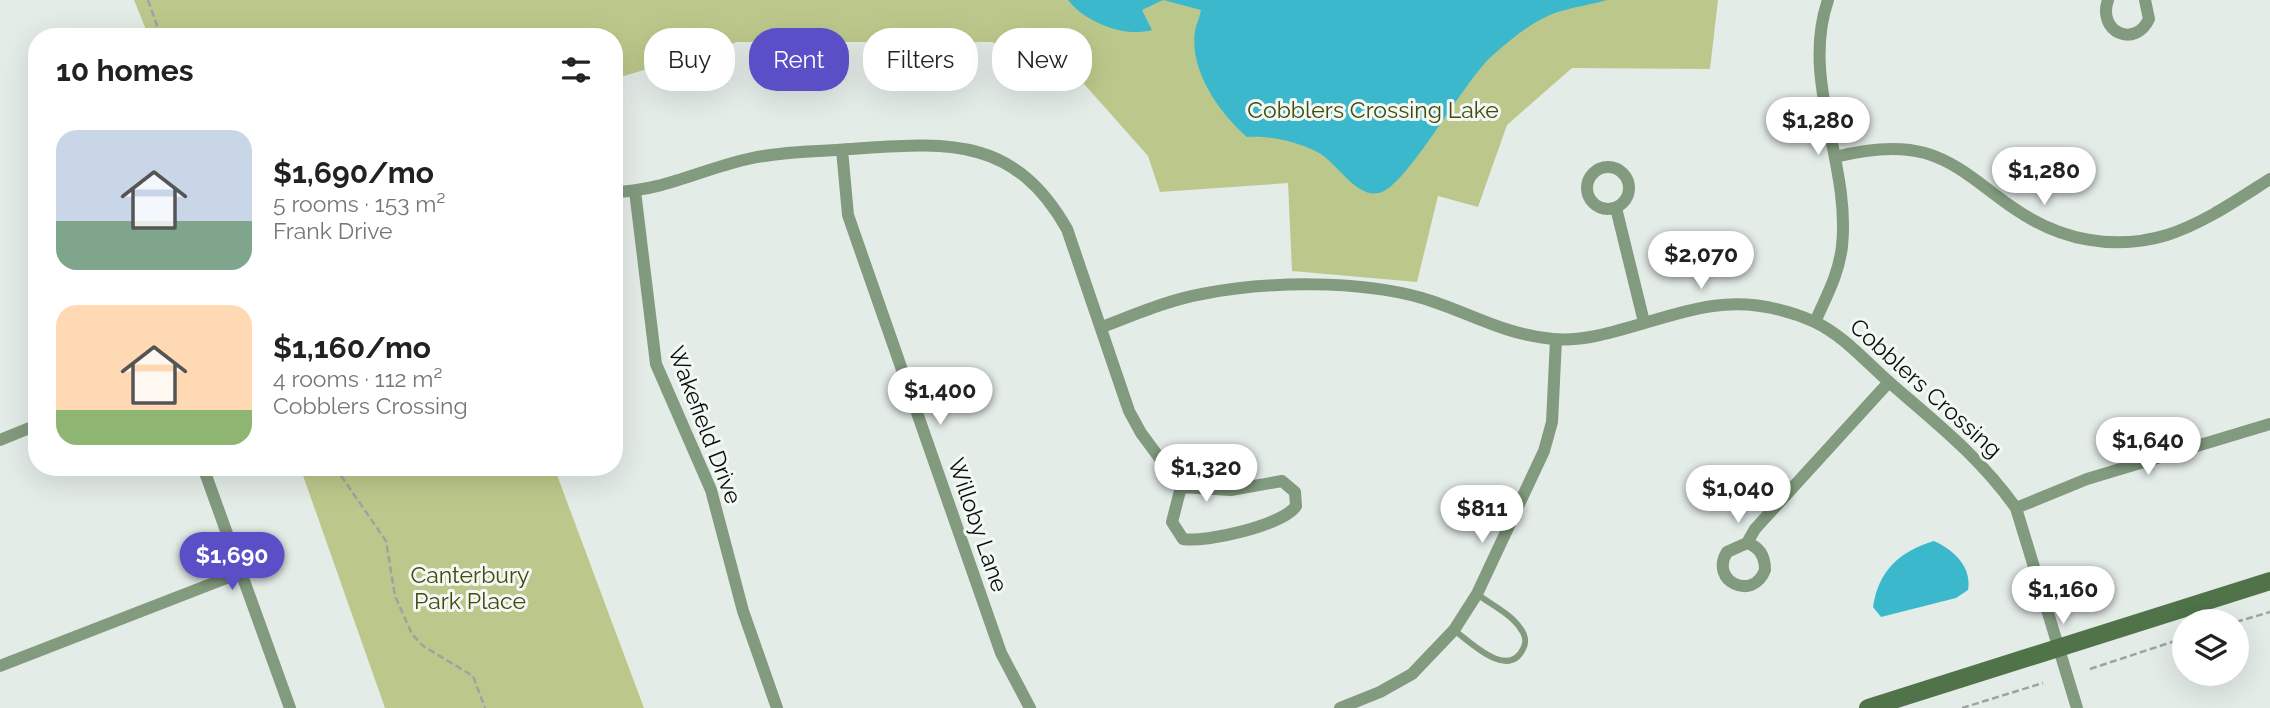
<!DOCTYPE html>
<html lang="en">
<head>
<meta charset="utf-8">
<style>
	body { margin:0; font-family:Raleway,sans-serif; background:#f6f6f6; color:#222; height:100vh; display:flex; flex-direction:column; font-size:26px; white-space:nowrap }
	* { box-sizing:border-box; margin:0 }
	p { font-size:23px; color:#767676 }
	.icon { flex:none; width:38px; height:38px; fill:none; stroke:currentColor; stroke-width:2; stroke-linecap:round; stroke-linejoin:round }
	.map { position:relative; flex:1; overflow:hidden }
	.side { position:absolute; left:28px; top:28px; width:595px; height:448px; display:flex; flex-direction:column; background:#fff; border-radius:28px; box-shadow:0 7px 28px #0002 }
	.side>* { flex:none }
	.guide { position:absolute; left:644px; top:28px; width:665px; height:63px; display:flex; gap:14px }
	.fabs { position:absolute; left:2172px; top:609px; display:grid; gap:14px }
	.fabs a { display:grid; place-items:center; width:77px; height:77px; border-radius:50%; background:#fff; box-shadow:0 7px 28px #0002; font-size:35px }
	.price { position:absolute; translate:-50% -60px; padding:0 16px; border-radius:24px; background:#fff; color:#222; font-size:23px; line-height:46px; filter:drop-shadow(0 2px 4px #0008) }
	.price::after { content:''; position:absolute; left:50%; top:42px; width:21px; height:16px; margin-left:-10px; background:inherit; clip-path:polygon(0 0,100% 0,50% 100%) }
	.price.active { background:#5b4fc7; color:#fff }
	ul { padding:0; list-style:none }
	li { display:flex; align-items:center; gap:21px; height:175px; padding:0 28px }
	li span { display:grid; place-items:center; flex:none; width:196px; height:140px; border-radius:21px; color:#555 }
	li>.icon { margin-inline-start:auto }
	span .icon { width:84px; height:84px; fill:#fffc; stroke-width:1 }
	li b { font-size:30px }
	h2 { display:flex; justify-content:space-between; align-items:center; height:84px; padding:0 28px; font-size:30px }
	.tag { padding:0 24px; border-radius:28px; background:#fff; box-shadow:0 7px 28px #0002; font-size:24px; line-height:63px }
	.tag.active { background:#5b4fc7; color:#fff }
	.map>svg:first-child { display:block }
	.green { fill:#bcc88b }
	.water { fill:#3cb8cd }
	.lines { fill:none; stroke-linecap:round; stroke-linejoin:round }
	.path { stroke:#9da3a0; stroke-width:2.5; stroke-dasharray:7 3.5; stroke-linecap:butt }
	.lane { stroke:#829a7e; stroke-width:6 }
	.street { stroke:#829a7e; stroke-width:12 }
	.secondary { stroke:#50734a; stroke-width:18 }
	.labels { text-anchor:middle; stroke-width:6; stroke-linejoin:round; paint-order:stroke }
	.park-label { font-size:23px; fill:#434b0c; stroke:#f2f9f5 }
	.street-label { font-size:23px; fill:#0a0d0b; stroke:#f2f9f5 }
</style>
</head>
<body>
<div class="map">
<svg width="2270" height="708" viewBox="0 0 2270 708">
	<rect width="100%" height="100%" fill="#e4ece8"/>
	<!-- green -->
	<g class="green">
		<path d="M 134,0 L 1718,0 L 1710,69 L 1572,68 L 1507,125 L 1478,207 L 1438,196 L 1417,282 L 1292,271 L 1288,183 L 1160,192 L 1148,156 L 1069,67 L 992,42 L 737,42 L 614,79 L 614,37 L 149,37 Z"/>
		<path d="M 300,467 L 554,467 L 644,708 L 385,708 Z"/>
	</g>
	<!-- water -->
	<g class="water">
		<path d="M 1068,0 L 1607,0 C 1590,5 1572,7 1555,13 C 1533,21 1511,39 1493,55 C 1464,80 1406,188 1379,193 C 1356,198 1337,163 1319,153 C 1300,142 1268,135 1247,137 C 1219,113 1189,70 1195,31 C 1196,24 1200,17 1201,10 L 1163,0 L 1142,10 L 1152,30 C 1124,38 1085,22 1068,0 Z"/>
		<path d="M 1934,541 C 1954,550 1972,567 1968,590 L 1956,598 L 1881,617 L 1873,607 C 1878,571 1900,551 1934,541 Z"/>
	</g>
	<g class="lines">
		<!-- path -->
		<g class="path">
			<path d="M 148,0 L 161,37"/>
			<path d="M 335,467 L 386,541 L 395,596 L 412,634 L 423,646 L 473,676 L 485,708"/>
			<path d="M 2236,622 L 2270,612"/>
			<path d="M 2090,669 L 2184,638"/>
			<path d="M 1962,708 L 2043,683"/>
		</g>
		<!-- lane -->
		<path class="lane" d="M 1454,630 C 1470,642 1508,680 1523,649 C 1527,642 1525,634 1520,628 C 1511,614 1490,604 1477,594"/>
		<!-- street -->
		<g class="street">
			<path d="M 2108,0 C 2097,32 2135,49 2149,19 L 2145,0"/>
			<path d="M 842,150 L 848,215 L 857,241 L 1001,653 L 1030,708"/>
			<path d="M 1835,157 C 1863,150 1896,145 1925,153 C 1960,163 1985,189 2015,209 C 2060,240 2114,251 2167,235 C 2204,223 2237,200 2270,179"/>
			<circle cx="1608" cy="188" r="21"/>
			<path d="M 635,191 L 656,364 L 711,490 L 743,611 L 777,708"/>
			<path d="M 614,192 C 663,191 702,169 748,159 C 782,151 816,152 849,149 C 945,143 1013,134 1067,229 L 1129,411 L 1141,433 L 1181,487 L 1231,490 L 1282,481 L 1295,492 L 1296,506 C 1283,525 1206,543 1183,539 L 1172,522 L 1181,487"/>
			<path d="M 1616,208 L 1644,322"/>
			<path d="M 1815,322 C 1826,297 1839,274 1842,246 C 1851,164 1800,81 1828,0"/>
			<path d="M 1102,327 C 1134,315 1168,300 1202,294 C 1267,281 1359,280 1422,298 C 1469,312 1501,334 1553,339 C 1600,344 1664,312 1713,306 C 1748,301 1783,308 1815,322 C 1844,336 1865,361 1889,382 C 1935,422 1980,457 2016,508 L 2077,708"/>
			<path d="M 0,440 L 37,425"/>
			<path d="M 203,467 L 290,708"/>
			<path d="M 2016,508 L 2087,479 L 2270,424"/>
			<path d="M 1747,543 C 1760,547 1765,557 1765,570 C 1753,602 1709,581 1727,552 L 1747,543 L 1755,529 L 1889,382"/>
			<path d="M 0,666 L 242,572"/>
			<path d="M 1340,708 L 1380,692 L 1412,674 L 1454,630 L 1477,594 L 1544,451 L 1552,422 L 1556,340"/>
		</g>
		<!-- secondary -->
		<path class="secondary" d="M 1868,708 L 2270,581"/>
	</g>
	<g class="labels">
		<!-- park labels -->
		<g class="park-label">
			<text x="1373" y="118">Cobblers Crossing Lake</text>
			<text x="470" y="583">Canterbury<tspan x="470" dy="26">Park Place</tspan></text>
		</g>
		<!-- street labels -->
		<g class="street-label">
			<text transform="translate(1926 388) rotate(42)" y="8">Cobblers Crossing</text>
			<text transform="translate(705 425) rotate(69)" y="8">Wakefield Drive</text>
			<text transform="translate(978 525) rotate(71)" y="8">Willoby Lane</text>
		</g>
	</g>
</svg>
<div class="fabs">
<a><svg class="icon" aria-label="layers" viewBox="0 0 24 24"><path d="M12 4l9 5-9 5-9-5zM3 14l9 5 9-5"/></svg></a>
</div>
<b class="price" style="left:1818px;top:157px">$1,280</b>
<b class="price" style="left:2044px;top:207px">$1,280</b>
<b class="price" style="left:1701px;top:291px">$2,070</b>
<b class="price" style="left:940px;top:427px">$1,400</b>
<b class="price" style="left:2148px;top:477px">$1,640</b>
<b class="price" style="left:1206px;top:504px">$1,320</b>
<b class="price" style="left:1738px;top:525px">$1,040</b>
<b class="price" style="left:1482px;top:545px">$811</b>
<b class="price active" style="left:232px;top:592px">$1,690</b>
<b class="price" style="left:2063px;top:626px">$1,160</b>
<div class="guide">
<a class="tag">Buy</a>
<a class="tag active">Rent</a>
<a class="tag">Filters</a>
<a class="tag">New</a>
</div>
<section class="side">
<h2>10 homes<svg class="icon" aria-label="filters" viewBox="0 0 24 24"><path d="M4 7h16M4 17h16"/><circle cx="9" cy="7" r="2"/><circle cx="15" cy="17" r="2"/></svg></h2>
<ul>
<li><span style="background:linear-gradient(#c9d6e8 65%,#7fa58c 0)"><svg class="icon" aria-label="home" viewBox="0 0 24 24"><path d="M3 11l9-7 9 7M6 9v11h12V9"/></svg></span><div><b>$1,690/mo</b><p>5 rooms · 153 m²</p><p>Frank Drive</p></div></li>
<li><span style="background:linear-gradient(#ffd9b3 75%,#8fb573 0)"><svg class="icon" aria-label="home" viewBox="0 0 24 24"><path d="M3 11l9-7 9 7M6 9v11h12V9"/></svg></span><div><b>$1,160/mo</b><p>4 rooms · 112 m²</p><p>Cobblers Crossing</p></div></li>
</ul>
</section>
</div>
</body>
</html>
